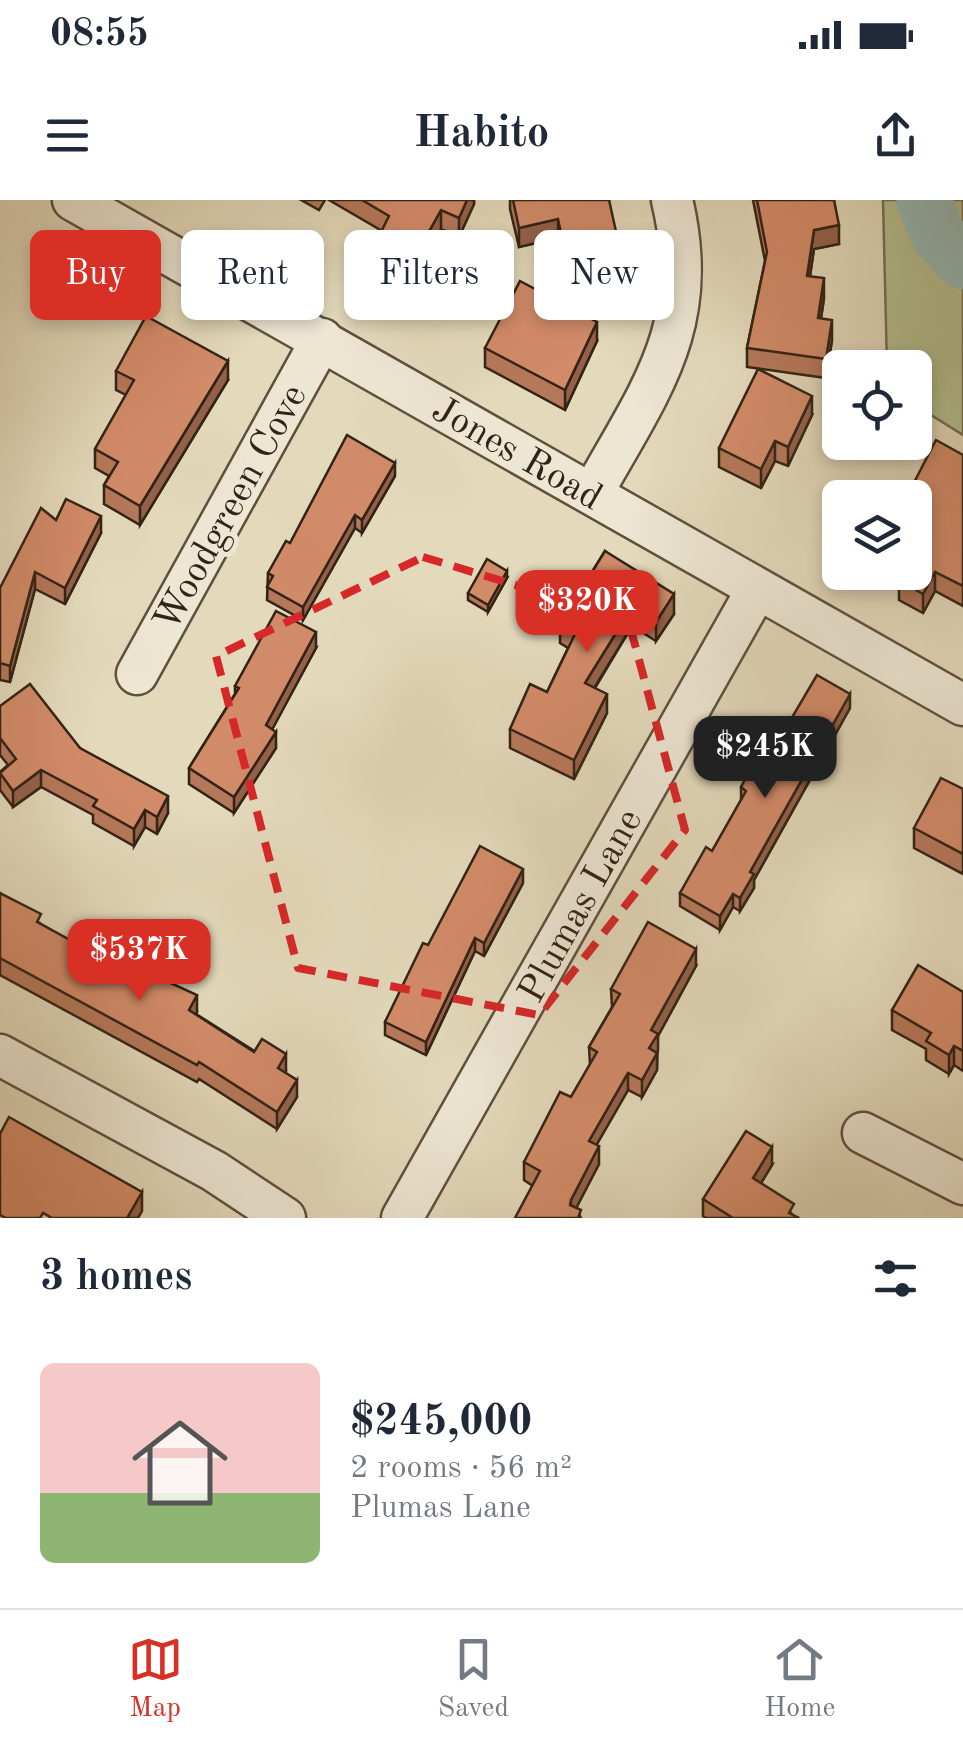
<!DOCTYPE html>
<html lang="en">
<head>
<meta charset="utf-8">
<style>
	body { margin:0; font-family:"Old Standard TT",serif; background:#f6f6f7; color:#1f2937; height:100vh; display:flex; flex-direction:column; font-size:38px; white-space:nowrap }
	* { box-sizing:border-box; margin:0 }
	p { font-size:32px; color:#747a83 }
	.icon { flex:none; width:55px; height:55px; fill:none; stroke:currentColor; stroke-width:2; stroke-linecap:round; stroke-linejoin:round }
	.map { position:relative; height:1018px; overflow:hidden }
	.side { display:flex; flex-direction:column; background:#fff; flex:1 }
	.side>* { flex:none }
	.guide { position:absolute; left:30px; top:30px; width:905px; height:90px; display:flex; gap:20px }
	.fabs { position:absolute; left:822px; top:150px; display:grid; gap:20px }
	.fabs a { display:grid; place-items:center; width:110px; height:110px; border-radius:15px; background:#fff; box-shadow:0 5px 15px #0003; font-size:50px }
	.price { position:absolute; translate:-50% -85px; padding:0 22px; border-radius:20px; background:#d93025; color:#fff; font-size:32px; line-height:65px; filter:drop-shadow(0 2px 5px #0008) }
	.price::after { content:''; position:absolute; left:50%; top:60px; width:30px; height:22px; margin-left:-15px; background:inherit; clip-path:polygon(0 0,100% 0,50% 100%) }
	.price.on { background:#222; color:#fff }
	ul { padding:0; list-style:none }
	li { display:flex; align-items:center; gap:30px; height:250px; padding:0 40px }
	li+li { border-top:2px solid #e0e1e3 }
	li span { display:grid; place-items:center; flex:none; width:280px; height:200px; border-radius:15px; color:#555 }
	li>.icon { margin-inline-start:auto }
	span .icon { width:120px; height:120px; fill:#fffc; stroke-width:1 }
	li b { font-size:42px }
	h2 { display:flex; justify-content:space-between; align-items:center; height:120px; padding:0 40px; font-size:42px }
	.pill { padding:0 35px; border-radius:15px; background:#fff; box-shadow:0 5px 15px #0003; font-size:35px; line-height:90px }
	.pill.on { background:#d93025; color:#fff }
	.status { display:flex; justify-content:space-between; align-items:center; height:70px; padding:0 50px; background:#fff; direction:ltr }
	.status svg { height:28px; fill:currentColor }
	header { display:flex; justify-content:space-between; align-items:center; height:130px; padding:0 40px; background:#fff; font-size:45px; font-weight:800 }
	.dock { display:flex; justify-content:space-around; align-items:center; height:140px; border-top:2px solid #e0e1e3; background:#fff; font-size:28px; color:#747a83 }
	.dock a { display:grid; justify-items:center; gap:5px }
	.dock .on { color:#d93025 }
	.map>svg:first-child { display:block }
	.green { fill:#b4bf90; stroke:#747152; stroke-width:2.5 }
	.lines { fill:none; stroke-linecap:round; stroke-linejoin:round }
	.river { stroke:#96b9b6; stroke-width:55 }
	.minor-casing { stroke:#5f503e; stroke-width:45 }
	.minor { stroke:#ede6d3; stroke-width:40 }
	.wall { fill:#b5785a; stroke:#332314; stroke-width:2.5 }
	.shaded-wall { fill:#93614a; stroke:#332314; stroke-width:2.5 }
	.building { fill:#d28b69; stroke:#332314; stroke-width:2.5 }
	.marked { fill:none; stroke:#d62828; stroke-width:8; stroke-dasharray:20 12; stroke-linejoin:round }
	.labels { text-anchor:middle; stroke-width:10; stroke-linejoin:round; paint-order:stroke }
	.street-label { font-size:38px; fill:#332314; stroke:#ede6d3 }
</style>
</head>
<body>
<div class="status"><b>08:55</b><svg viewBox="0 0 49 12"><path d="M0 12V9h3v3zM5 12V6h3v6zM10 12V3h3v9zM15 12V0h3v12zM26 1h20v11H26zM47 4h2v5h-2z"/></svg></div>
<header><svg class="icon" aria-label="menu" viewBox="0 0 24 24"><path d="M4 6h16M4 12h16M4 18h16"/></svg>Habito<svg class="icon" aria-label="share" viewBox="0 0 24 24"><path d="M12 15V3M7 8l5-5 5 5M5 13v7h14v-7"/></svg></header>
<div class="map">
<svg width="963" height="1018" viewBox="0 0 963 1018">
	<rect width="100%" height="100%" fill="#e3d9bb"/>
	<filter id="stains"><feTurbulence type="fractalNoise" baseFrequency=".002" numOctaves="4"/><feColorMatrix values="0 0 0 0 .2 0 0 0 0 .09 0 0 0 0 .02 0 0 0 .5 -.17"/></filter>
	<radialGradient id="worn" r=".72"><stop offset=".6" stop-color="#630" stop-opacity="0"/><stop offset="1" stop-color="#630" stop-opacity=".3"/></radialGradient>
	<!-- green -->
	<path class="green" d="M 883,0 L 963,0 L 963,235 L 915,205 L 915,168 L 887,167 Z"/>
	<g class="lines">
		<!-- river -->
		<path class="river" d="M 924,0 L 938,35 L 963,62"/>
		<defs>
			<g id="minor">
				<path d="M 73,0 L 963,505"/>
				<path d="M 592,294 C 651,188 702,126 672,0"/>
				<path d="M 137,474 L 322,139"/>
				<path d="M 0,855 L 214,971 L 285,1018"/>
				<path d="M 863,933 L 963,984"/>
				<path d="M 402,1018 L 756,391"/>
			</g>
		</defs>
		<!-- minor casing -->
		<use href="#minor" class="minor-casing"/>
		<!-- minor -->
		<use href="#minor" class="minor"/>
	</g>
	<!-- wall -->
	<g class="wall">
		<path d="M 301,0 L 325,0 L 319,10 Z"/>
		<path d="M 329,0 L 474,0 L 474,4 L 459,37 L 441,29 L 393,115 L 367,101 L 367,82 L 384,50 L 382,49 L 382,31 Z"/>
		<path d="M 510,0 L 609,0 L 621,73 L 568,85 L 558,38 L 519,47 L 510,9 Z"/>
		<path d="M 753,0 L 834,0 L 839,44 L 814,49 L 810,76 L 824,98 L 821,119 L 832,140 L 826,178 L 747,167 L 747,148 L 765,61 Z"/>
		<path d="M 597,141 L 565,210 L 485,167 L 485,148 Z"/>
		<path d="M 116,171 L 228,180 L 140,325 L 104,304 L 104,285 L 109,276 L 95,268 L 95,249 L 126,195 L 116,190 Z"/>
		<path d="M 915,213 L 929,226 L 920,247 L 910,242 L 915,242 Z"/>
		<path d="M 812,215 L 788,266 L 775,261 L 761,288 L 719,267 L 719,248 Z"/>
		<path d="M 963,255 L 963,406 L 935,391 L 923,413 L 899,400 L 899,380 L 915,372 L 915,298 Z"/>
		<path d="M 395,276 L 362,333 L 355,328 L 303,420 L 267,400 L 268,373 L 290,343 Z"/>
		<path d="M 56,320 L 101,333 L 65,404 L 35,389 L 10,482 L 0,480 L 0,388 Z"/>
		<path d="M 605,351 L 674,414 L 656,441 L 632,426 L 595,488 L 607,513 L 574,579 L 510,548 L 510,529 L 547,492 L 568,448 L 560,443 L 560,424 Z"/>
		<path d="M 507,378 L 488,412 L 468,400 L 468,393 Z"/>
		<path d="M 316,448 L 272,529 L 276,548 L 234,613 L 189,584 L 189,568 L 235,494 L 235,486 Z"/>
		<path d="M 0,506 L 80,548 L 168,613 L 157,634 L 145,627 L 134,646 L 93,623 L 93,615 L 41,587 L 13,607 L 0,590 L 0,572 L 8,565 L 0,555 Z"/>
		<path d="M 850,508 L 754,680 L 754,688 L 740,711 L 733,707 L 720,730 L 680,706 L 680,693 L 712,651 L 741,600 L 741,587 L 764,565 Z"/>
		<path d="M 963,589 L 963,674 L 914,648 L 914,628 Z"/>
		<path d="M 523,683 L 484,756 L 475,751 L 426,855 L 385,835 L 385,822 L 428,745 Z"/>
		<path d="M 0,693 L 41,724 L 197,812 L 196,814 L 286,871 L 285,873 L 297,897 L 277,929 L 199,879 L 197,882 L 0,775 Z"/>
		<path d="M 696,766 L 658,836 L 657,870 L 642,897 L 628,890 L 596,945 L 599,964 L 576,1008 L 581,1018 L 524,980 L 524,962 L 571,897 L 590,865 L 589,847 L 612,807 L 611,789 Z"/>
		<path d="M 963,792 L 963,871 L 954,865 L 949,874 L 926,860 L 926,849 L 892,830 L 892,810 Z"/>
		<path d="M 772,965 L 761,983 L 794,1016 L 799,1018 L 706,1018 L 703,1016 L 703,999 Z"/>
	</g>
	<!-- shaded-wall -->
	<g class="shaded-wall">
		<path d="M 467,0 L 474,0 L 474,4 L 459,37 L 459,18 Z"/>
		<path d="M 441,10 L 441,29 L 393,115 L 393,96 Z"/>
		<path d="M 558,19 L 558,38 L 519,47 L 519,28 Z"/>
		<path d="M 839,25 L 839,44 L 814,49 L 807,95 L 807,76 L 814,30 Z"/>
		<path d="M 621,54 L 621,73 L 568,85 L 568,65 Z"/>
		<path d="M 824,78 L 824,98 L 818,137 L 818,118 Z"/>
		<path d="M 832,120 L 832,140 L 826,178 L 826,159 Z"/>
		<path d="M 597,122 L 597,141 L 565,210 L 565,190 Z"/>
		<path d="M 228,161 L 228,180 L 140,325 L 140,306 Z"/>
		<path d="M 812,196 L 812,215 L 788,266 L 788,247 Z"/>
		<path d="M 929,219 L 929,226 L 920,247 L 920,240 Z"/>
		<path d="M 775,241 L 775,261 L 761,288 L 761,269 Z"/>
		<path d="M 395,263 L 395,276 L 362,333 L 362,320 Z"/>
		<path d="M 355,315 L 355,328 L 303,420 L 303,407 Z"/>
		<path d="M 101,316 L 101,333 L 65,404 L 65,388 Z"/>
		<path d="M 507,371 L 507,378 L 488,412 L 488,405 Z"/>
		<path d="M 35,372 L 35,389 L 10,482 L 10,466 Z"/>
		<path d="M 935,372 L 935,391 L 923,413 L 923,394 Z"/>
		<path d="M 674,394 L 674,414 L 656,441 L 656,422 Z"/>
		<path d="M 632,407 L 632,426 L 585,503 L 585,483 Z"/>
		<path d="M 316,432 L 316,448 L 266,541 L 266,525 Z"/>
		<path d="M 607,494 L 607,513 L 574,579 L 574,560 Z"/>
		<path d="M 850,494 L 850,508 L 754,680 L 754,688 L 740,711 L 740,698 L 750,672 Z"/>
		<path d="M 276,532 L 276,548 L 234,613 L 234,597 Z"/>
		<path d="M 41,570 L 41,587 L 13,607 L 13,591 Z"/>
		<path d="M 168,596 L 168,613 L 157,634 L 157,617 Z"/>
		<path d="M 145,610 L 145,627 L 134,646 L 134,629 Z"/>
		<path d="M 523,669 L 523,683 L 484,756 L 484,743 Z"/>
		<path d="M 733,694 L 733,707 L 720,730 L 720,716 Z"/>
		<path d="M 475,738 L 475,751 L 426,855 L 426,842 Z"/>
		<path d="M 696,749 L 696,766 L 658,836 L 658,851 L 649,865 L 651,830 Z"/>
		<path d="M 197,795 L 197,812 L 189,827 L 189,810 Z"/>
		<path d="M 954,846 L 954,865 L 949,874 L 949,855 Z"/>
		<path d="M 657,853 L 657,870 L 642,897 L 642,880 Z"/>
		<path d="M 286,854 L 286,871 L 278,886 L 278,868 Z"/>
		<path d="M 628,873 L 628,890 L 589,958 L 589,941 Z"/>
		<path d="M 297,880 L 297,897 L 277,929 L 277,912 Z"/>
		<path d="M 599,946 L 599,964 L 571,1018 L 571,1000 Z"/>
		<path d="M 772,947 L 772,965 L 753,996 L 753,978 Z"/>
		<path d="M 142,992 L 142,1011 L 138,1018 L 127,1018 Z"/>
	</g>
	<!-- building -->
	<g class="building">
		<path d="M 362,0 L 467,0 L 459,18 L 441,10 L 393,96 L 367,82 L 392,35 L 382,30 L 389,16 Z"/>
		<path d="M 513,0 L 609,0 L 621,54 L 568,65 L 558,19 L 519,28 Z"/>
		<path d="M 757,0 L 834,0 L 839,25 L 814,30 L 807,76 L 824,78 L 818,118 L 832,120 L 826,159 L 747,148 L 767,52 Z"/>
		<path d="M 520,81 L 597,122 L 565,190 L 485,148 Z"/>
		<path d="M 146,116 L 228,161 L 140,306 L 104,285 L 118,262 L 95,249 L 134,180 L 116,171 Z"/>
		<path d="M 758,169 L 812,196 L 788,247 L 775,241 L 761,269 L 719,248 Z"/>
		<path d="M 915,213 L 929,219 L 920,240 L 915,238 Z"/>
		<path d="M 347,235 L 395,263 L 362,320 L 355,315 L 303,407 L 267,387 L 273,376 L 268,373 L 286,341 L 290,343 Z"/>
		<path d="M 936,240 L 963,255 L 963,386 L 935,372 L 923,394 L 899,380 L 904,372 L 915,372 L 915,324 L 919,317 L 915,314 L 915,298 L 906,298 Z"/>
		<path d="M 66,299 L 101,316 L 65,388 L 35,372 L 10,466 L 0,463 L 0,388 L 41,308 L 56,320 Z"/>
		<path d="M 605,351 L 674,394 L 656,422 L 632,407 L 585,483 L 607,494 L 574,560 L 510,529 L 530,484 L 547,492 L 575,434 L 560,424 Z"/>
		<path d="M 487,359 L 507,371 L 488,405 L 468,393 Z"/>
		<path d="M 276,411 L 316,432 L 266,525 L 276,532 L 234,597 L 189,568 L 239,488 L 235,486 Z"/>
		<path d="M 817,475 L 850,494 L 750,672 L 754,674 L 740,698 L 733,694 L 720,716 L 680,693 L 706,647 L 712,651 L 746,591 L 741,587 L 755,560 L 764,565 Z"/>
		<path d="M 30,484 L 80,548 L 168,596 L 157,617 L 145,610 L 134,629 L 93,606 L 97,600 L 41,570 L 13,591 L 0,573 L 16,559 L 0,538 L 0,506 Z"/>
		<path d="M 941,578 L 963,589 L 963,654 L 914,628 Z"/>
		<path d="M 480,646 L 523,669 L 484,743 L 475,738 L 426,842 L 385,822 L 423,743 L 428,745 Z"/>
		<path d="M 0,693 L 41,714 L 37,722 L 142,779 L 147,772 L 197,795 L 189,810 L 254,852 L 262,839 L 286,854 L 278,868 L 297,880 L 277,912 L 199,862 L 197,865 L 0,758 Z"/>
		<path d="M 648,722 L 696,749 L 651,830 L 658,834 L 649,848 L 657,853 L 642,880 L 628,873 L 589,941 L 599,946 L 571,1000 L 570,1005 L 581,1010 L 578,1018 L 515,1018 L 540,971 L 524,962 L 560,892 L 571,897 L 597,852 L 589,847 L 620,794 L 611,789 Z"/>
		<path d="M 918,765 L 963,792 L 963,851 L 954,846 L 949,855 L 926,841 L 931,833 L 892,810 Z"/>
		<path d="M 9,917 L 142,992 L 127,1018 L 52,1018 L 43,1013 L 40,1018 L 6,1018 L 0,1015 L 0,934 Z"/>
		<path d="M 746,931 L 772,947 L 753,978 L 794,1004 L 789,1013 L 799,1018 L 733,1018 L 703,999 Z"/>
	</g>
	<!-- marked area -->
	<path class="marked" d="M 423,357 L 628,419 L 685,630 L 539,815 L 298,768 L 216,456 Z"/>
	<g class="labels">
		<!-- street labels -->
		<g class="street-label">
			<text transform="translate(518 252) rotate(30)" y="13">Jones Road</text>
			<text transform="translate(229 307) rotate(-61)" y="13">Woodgreen Cove</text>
			<text transform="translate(579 705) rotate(-61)" y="13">Plumas Lane</text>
		</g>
	</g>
	<rect width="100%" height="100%" filter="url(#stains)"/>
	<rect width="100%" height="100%" fill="url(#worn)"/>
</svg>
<div class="fabs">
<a><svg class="icon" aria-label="locate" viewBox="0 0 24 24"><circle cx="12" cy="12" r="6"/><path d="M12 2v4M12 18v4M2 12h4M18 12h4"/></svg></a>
<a><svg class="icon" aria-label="layers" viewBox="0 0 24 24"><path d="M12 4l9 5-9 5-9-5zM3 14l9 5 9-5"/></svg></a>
</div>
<b class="price" style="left:587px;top:455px">$320K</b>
<b class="price on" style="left:765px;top:601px">$245K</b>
<b class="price" style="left:139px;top:804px">$537K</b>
<div class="guide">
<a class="pill on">Buy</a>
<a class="pill">Rent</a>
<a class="pill">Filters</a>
<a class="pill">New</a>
</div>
</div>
<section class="side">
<h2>3 homes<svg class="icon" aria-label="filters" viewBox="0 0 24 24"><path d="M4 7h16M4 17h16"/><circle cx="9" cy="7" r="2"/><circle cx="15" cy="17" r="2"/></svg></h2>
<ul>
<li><span style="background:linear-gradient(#f6c9c9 65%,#8fb573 0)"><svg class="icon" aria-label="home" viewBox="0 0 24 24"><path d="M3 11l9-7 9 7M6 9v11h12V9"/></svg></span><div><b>$245,000</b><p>2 rooms · 56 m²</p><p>Plumas Lane</p></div></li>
</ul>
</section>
<nav class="dock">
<a class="on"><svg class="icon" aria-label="map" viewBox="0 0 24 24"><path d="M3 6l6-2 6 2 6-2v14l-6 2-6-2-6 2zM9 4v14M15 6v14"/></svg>Map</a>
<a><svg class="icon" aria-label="saved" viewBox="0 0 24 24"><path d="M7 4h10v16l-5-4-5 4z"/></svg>Saved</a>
<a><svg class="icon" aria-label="home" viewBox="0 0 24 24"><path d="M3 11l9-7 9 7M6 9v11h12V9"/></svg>Home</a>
</nav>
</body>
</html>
